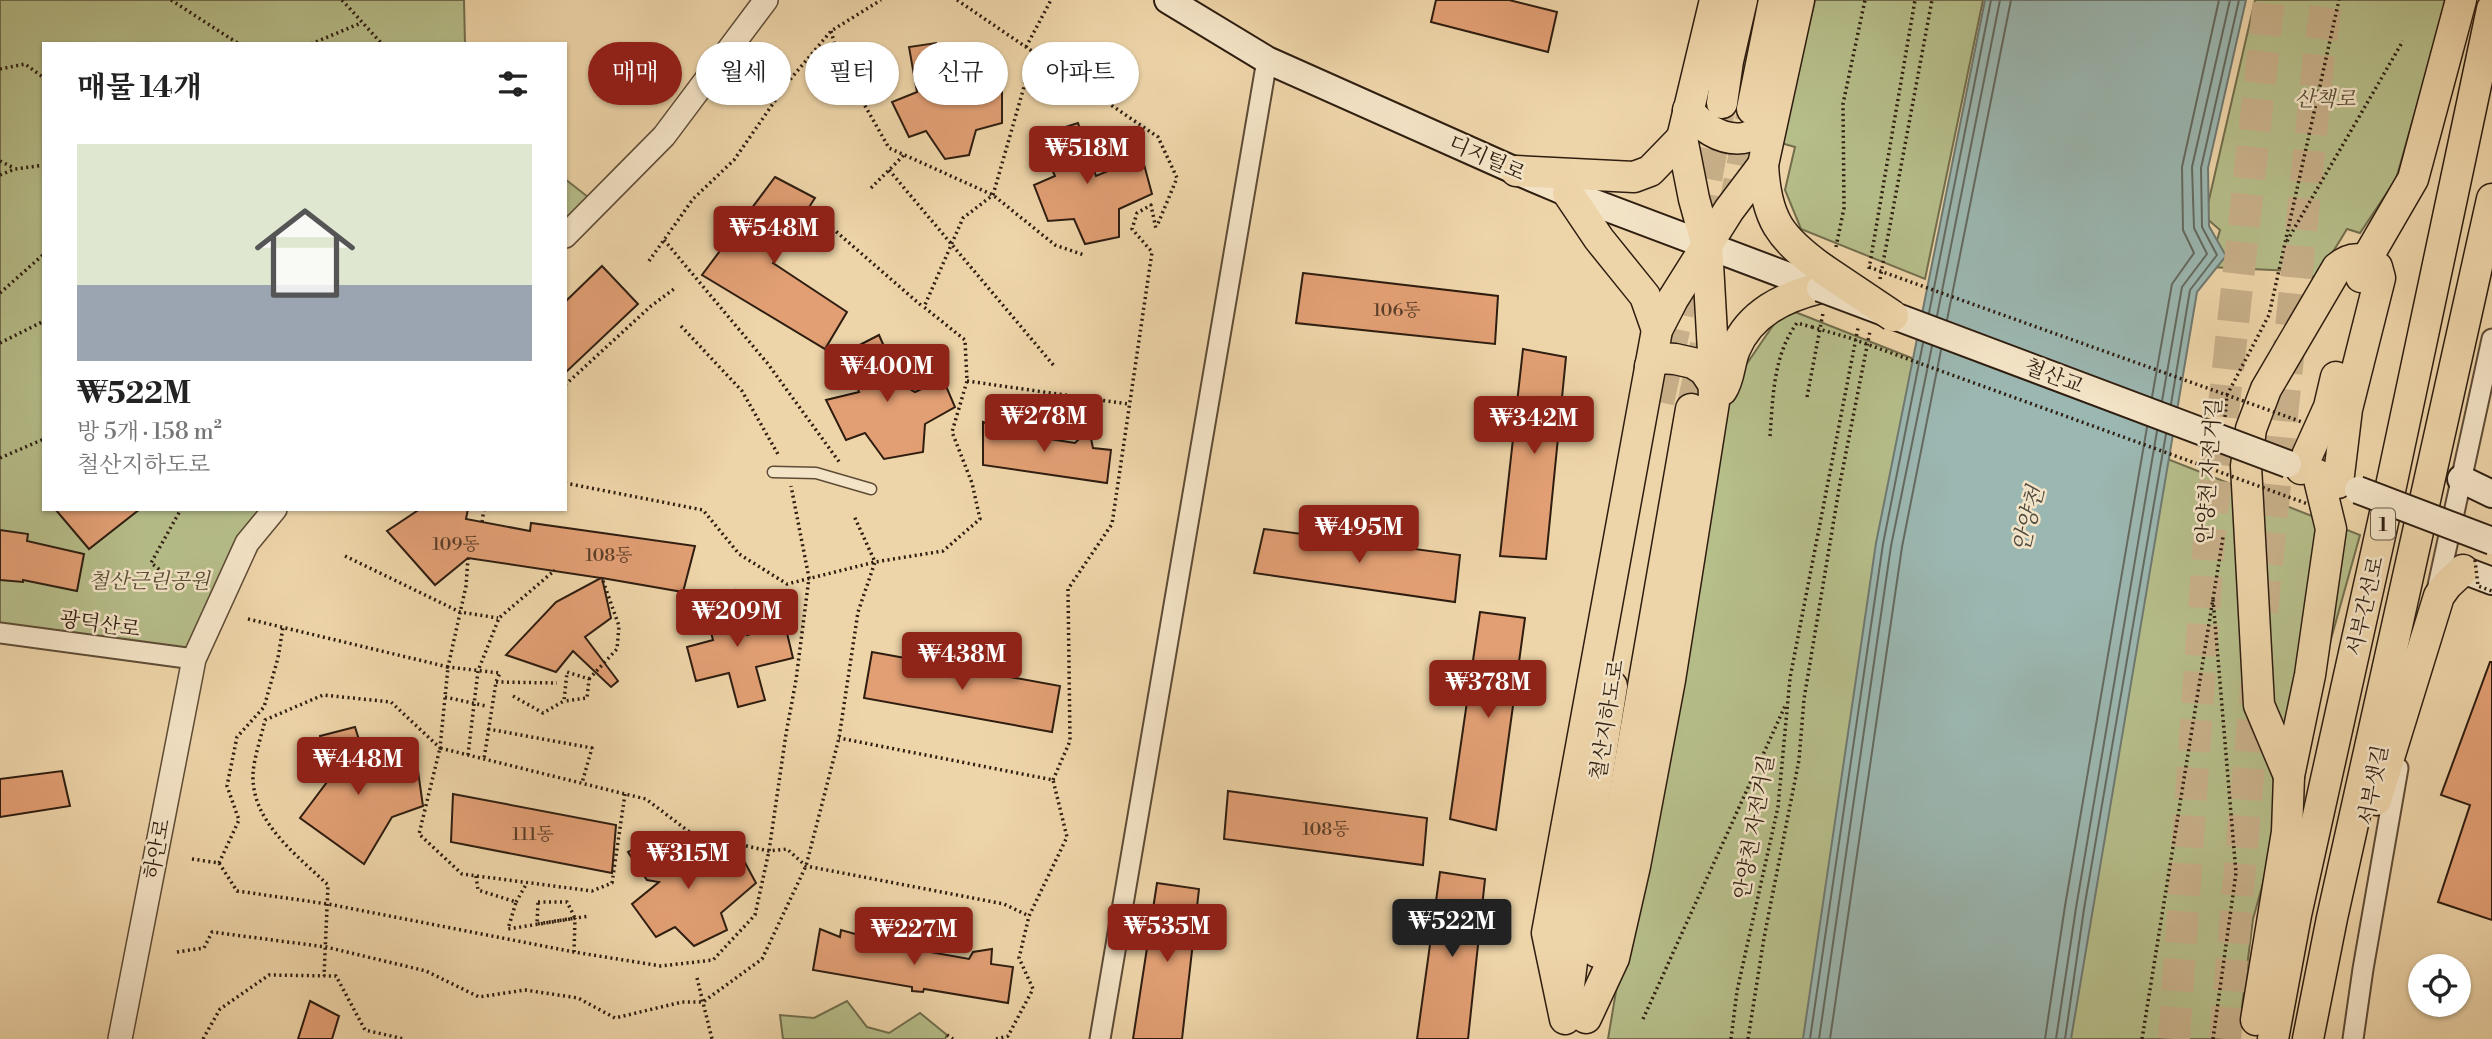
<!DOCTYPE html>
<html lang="ko">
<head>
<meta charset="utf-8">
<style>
	body { margin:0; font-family:"Libre Bodoni","Noto Serif KR",serif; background:#f6f6f6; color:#222; height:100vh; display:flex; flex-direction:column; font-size:26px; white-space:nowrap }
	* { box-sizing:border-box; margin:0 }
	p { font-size:23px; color:#767676 }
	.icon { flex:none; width:38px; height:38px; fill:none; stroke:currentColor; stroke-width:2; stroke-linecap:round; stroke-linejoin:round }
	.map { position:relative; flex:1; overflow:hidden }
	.sheet { position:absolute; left:42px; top:42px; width:525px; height:469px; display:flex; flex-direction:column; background:#fff; border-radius:0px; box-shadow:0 2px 5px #0004 }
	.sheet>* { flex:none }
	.top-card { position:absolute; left:588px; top:42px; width:665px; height:63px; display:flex; gap:14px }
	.buttons { position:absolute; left:2408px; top:954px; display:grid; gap:14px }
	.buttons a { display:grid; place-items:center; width:63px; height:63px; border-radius:50%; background:#fff; box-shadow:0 2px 5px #0004; font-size:35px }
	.price { position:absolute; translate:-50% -60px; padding:0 16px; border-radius:7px; background:#8f2418; color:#fff; font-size:23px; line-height:46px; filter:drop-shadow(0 2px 4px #0008) }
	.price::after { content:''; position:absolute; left:50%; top:42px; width:21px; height:16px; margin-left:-10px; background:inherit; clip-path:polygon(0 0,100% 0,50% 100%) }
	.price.current { background:#222; color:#fff }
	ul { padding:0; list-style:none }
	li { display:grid; align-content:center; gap:14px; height:371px; padding:0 35px }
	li+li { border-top:2px solid #e0e0e0 }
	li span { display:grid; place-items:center; height:217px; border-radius:0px; color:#555 }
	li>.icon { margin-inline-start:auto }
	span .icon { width:126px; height:126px; fill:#fffc; stroke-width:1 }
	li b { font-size:30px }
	h2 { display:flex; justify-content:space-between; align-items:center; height:84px; padding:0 35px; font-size:30px }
	.tag { padding:0 24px; border-radius:32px; background:#fff; box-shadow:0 2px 5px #0004; font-size:24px; line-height:63px }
	.tag.current { background:#8f2418; color:#fff }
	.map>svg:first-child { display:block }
	.green { fill:#b6be8a; stroke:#726e4d; stroke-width:2 }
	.water { fill:#9bb7b1; stroke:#6f7971; stroke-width:2 }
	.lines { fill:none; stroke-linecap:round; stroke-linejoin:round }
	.shore { stroke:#646a60; stroke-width:2 }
	.building { fill:#e29f74; stroke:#2e1d10; stroke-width:2 }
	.primary-tunnel { stroke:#c8b08a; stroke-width:30; stroke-dasharray:30 15; stroke-linecap:butt }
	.trunk-tunnel { stroke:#c8b08a; stroke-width:32; stroke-dasharray:32 16; stroke-linecap:butt }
	.service-casing { stroke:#5e4b36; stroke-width:13 }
	.minor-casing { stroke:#5e4b36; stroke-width:23 }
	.tertiary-casing { stroke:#5e4b36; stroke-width:26 }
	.secondary-casing { stroke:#2e1d10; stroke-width:30 }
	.primary-casing { stroke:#2e1d10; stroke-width:33 }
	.path { stroke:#2e1d10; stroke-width:3.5; stroke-dasharray:2 3.5; stroke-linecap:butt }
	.service { stroke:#f4e4c7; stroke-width:10 }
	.minor { stroke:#f4e4c7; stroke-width:19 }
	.tertiary { stroke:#f4e4c7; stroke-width:23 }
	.secondary { stroke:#f4e4c7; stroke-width:26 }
	.primary { stroke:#eed5a9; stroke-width:30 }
	.secondary-bridge-casing { stroke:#2e1d10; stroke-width:30; stroke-linecap:butt }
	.primary-bridge-casing { stroke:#2e1d10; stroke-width:33; stroke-linecap:butt }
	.path-bridge { stroke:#2e1d10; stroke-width:3.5; stroke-dasharray:2 3.5; stroke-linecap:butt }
	.secondary-bridge { stroke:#f4e4c7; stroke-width:26 }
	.primary-bridge { stroke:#eed5a9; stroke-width:30 }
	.labels { text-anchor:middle; stroke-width:5; stroke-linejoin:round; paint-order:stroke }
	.number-label { font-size:18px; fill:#5b3e29 }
	.shield { fill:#f4e4c7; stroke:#695947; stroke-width:2 }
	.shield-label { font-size:19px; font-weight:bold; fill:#2e1d10 }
	.park-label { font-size:21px; font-style:italic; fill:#574d35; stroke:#f4e4c7 }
	.street-label { font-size:21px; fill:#2e1d10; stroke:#f4e4c7 }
	.water-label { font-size:23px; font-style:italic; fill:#4f4b40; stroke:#f4e4c7 }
</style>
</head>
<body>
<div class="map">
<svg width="2492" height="1039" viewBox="0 0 2492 1039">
	<rect width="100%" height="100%" fill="#eed5a9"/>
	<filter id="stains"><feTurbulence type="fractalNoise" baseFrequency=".00286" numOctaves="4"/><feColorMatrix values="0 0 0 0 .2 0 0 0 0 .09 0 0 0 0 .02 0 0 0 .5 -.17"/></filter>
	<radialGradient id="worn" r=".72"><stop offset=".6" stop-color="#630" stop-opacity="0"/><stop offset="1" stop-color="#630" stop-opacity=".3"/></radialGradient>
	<!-- green -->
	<g class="green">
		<path d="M 0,0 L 464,0 L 465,44 L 44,44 L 44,509 L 275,509 L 194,659 L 0,633 Z"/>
		<path d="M 1815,0 L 1983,0 L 1925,279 L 1801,229 L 1785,190 L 1795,147 L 1781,143 Z"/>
		<path d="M 2255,0 L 2447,0 L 2396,179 L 2360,233 L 2347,229 L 2317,278 L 2294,271 L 2209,267 L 2220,230 L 2205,217 Z"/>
		<path d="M 565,179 L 597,204 L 565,236 Z"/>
		<path d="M 1785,308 L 2360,535 L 2253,919 L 2238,1039 L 1608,1039 L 1628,920 L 1733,384 Z"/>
		<path d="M 847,1001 L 867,1027 L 889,1033 L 920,1013 L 947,1035 L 945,1039 L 783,1039 L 780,1015 L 814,1018 Z"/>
	</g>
	<!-- water -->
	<path class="water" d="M 1985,0 L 2246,0 L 2208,168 L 2209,226 L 2226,256 L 2197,292 L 2071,1039 L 1803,1039 L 1876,543 Z"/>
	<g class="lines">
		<!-- shore -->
		<g class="shore">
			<path d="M 1929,313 L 1991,0"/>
			<path d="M 1937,316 L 2000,0"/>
			<path d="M 1947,320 L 2011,0"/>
			<path d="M 2152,397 L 2172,284 L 2194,253 L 2183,230 L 2182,167 L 2219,0"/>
			<path d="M 2162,401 L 2182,287 L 2207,254 L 2194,228 L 2192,167 L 2230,0"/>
			<path d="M 2171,404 L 2190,290 L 2217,255 L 2202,227 L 2201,168 L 2239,0"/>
			<path d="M 1810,1039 L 1883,544 L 1923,343"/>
			<path d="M 1819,1039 L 1891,546 L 1932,346"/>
			<path d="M 1830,1039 L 1902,547 L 1941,350"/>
			<path d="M 2045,1039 L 2065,906 L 2147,427"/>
			<path d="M 2056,1039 L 2076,908 L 2157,431"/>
			<path d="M 2065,1039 L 2084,909 L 2166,434"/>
		</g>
	</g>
	<!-- building -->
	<g class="building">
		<path d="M 1436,0 L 1509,0 L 1557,12 L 1548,52 L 1431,22 Z"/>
		<path d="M 936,43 L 950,85 L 970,96 L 1002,89 L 1002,123 L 976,130 L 969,155 L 945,159 L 926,131 L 909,137 L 892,102 L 917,92 L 909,47 Z"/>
		<path d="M 1078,123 L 1096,176 L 1142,157 L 1152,194 L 1119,209 L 1119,237 L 1085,244 L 1074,219 L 1048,221 L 1034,185 L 1055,176 L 1037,136 Z"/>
		<path d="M 775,177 L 815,198 L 773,263 L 847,312 L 825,349 L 702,275 Z"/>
		<path d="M 602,266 L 638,304 L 565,373 L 565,302 Z"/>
		<path d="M 1303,273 L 1498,296 L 1495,344 L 1296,323 Z"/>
		<path d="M 879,335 L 900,383 L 915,392 L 943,379 L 955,407 L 925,424 L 923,452 L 884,459 L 865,433 L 846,440 L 826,400 L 859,392 L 846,352 Z"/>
		<path d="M 1523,349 L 1566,357 L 1546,559 L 1500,556 Z"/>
		<path d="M 1026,414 L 1031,436 L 1075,443 L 1089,429 L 1093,448 L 1111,450 L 1107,483 L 983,465 L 983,422 L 1010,432 Z"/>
		<path d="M 55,509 L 140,509 L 89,549 Z"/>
		<path d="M 420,509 L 468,509 L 466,519 L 530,531 L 531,523 L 695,546 L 683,592 L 602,578 L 611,618 L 585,637 L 618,681 L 611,687 L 573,651 L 556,672 L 506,655 L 556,602 L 601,578 L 468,558 L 435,585 L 387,531 Z"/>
		<path d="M 1264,529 L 1460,555 L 1455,602 L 1254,573 Z"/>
		<path d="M 0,530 L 28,534 L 27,541 L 84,554 L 77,591 L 23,580 L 23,582 L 0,580 Z"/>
		<path d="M 735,590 L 747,635 L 785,625 L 793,658 L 756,667 L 765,700 L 738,707 L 729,673 L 696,681 L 687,647 L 713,640 L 702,599 Z"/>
		<path d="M 1480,612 L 1525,618 L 1496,830 L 1450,819 Z"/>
		<path d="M 872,652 L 1060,686 L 1052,732 L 864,698 Z"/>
		<path d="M 2490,662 L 2492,662 L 2492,920 L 2438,902 L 2470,805 L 2441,795 Z"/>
		<path d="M 355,727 L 372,781 L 418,771 L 423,806 L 392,817 L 364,864 L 300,818 L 330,778 L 320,736 Z"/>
		<path d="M 62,771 L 70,806 L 0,817 L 0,779 Z"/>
		<path d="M 1228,791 L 1427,818 L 1423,865 L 1224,839 Z"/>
		<path d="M 453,794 L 616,825 L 612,873 L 451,842 Z"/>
		<path d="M 664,832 L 689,876 L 736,846 L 756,883 L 721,913 L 727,930 L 694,946 L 675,927 L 656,937 L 632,904 L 659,882 L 647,880 L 628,852 Z"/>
		<path d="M 1440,872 L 1485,879 L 1468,1039 L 1417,1039 Z"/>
		<path d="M 1157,883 L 1199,889 L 1182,1039 L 1133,1039 Z"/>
		<path d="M 820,929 L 840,937 L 841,930 L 866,937 L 864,943 L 905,951 L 907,942 L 915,943 L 915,934 L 933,938 L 930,952 L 969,959 L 973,952 L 992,949 L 991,964 L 1013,967 L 1008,1003 L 924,989 L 923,992 L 912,991 L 912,987 L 813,970 Z"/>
		<path d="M 310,1001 L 339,1016 L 332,1039 L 298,1039 Z"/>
	</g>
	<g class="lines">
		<!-- primary-tunnel -->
		<g class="primary-tunnel">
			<path d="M 1733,210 L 1751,115"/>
			<path d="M 1699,223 L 1720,110"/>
			<path d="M 1659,402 L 1685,285"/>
			<path d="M 1691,409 L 1705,345"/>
		</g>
		<!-- trunk-tunnel -->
		<g class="trunk-tunnel">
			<path d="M 2262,612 L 2320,45 L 2327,0"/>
			<path d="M 2174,1039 L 2209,539 L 2269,0"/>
			<path d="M 2225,1039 L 2256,685"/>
		</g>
		<defs>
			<path id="service" d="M 773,472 L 816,473 L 871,489"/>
			<g id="minor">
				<path d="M 2436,595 L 2492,339"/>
				<path d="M 0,633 L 194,659"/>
				<path d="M 1100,1039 L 1267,60"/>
				<path d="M 2353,1039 L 2363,969 L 2398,768"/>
			</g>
			<g id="tertiary">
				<path d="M 565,236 L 664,136 L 766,0"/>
				<path d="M 120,1039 L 194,659 L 247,543 L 275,509"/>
			</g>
			<g id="secondary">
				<path d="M 1168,0 L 1267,60 L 1516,171 L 1568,193 L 1820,288"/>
				<path d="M 2461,479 L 2492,494"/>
				<path d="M 2463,570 L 2492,581"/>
			</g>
			<g id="primary">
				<path d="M 1799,0 L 1763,165 C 1766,220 1780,238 1823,269"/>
				<path d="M 1722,103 L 1728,61 L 1742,0"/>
				<path d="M 1752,109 L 1774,0"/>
				<path d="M 1688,110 C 1701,126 1720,141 1743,138 C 1754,137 1764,127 1772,121"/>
				<path d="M 1516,171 L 1634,177 L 1650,171 L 1682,138"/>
				<path d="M 1568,193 L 1599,239 L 1645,296 L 1657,330"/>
				<path d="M 2361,277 L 2366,260 L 2413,179 L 2461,0"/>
				<path d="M 1650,366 L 1660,358 L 1675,359 L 1693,363 L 1704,370 L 1714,385"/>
				<path d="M 1722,390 C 1730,378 1729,363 1735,349 C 1750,313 1784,297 1820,288"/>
				<path d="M 2301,469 L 2329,407 L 2336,377"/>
				<path d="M 2289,776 L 2259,705 L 2246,466 L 2251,429 L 2266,389 L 2337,268 C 2351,256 2361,257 2377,267 L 2380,278 L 2347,409 L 2338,483"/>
				<path d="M 2376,800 L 2439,596 L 2447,585 L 2463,570"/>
				<path d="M 1597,952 L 1691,409"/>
				<path d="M 1568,994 L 1588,834 L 1612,686"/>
				<path d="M 1586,1018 L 1614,958 L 1635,866 L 1670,680 L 1714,402 L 1713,352 L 1707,246 L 1694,199 L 1682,138 L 1715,0"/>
				<path d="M 1565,1019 L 1547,933 L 1657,330 L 1673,299 L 1729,210 L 1763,165"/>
				<path d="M 2256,1020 L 2287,832 L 2289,776 L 2310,675 L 2331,529 L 2318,475"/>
				<path d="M 2273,1039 L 2296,915 L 2391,486 L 2492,9"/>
				<path d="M 2308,1039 L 2332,918 L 2492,199"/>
			</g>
		</defs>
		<!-- service casing -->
		<use href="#service" class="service-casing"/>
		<!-- minor casing -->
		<use href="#minor" class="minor-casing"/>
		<!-- tertiary casing -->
		<use href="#tertiary" class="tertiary-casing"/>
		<!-- secondary casing -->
		<use href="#secondary" class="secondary-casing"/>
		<!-- primary casing -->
		<use href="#primary" class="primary-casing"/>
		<!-- path -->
		<g class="path">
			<path d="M 171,0 L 239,44"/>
			<path d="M 342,0 L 382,44"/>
			<path d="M 957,0 L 1158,137 L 1177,178 L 1157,226"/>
			<path d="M 831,31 L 839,60 L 889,148 L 993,195 L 1055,245 L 1084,255"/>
			<path d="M 311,44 L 361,23"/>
			<path d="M 1026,47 L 1051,0"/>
			<path d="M 0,69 L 25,64 L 44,78"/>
			<path d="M 0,161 L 14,168"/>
			<path d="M 889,170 L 1055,367"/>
			<path d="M 0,175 L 15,169 L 44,165"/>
			<path d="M 871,188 L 904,155"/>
			<path d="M 832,228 L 923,307"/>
			<path d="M 664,240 L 768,364 L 840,463"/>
			<path d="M 2287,241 L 2403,41"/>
			<path d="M 1836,247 L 1844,208 L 1843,104 L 1865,0"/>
			<path d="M 649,261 L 693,199 L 734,160 L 788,82 L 831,31 L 881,0"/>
			<path d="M 1869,269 L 1915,0"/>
			<path d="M 1880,279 L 1932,0"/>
			<path d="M 0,293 L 44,254"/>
			<path d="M 681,326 L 742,391 L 779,456"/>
			<path d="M 0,343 L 44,321"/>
			<path d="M 967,381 L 1128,404"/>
			<path d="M 565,385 L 651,306 L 674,289"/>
			<path d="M 1807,397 L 1823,313"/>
			<path d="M 2225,417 L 2227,395 L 2269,315 L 2339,0"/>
			<path d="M 1770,436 C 1773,398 1773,355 1797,323 L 1812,327"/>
			<path d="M 0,458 L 44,439"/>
			<path d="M 565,483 L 703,510 L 739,554 L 787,584 L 875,562 L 943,551 L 980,519 L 972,483 L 952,432 L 967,381 L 965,340 L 924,307 L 963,218 L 993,195 L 1034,52"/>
			<path d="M 482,522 L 484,509"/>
			<path d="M 345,556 L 460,612 L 498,618"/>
			<path d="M 468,558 L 466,586 L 448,667 L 500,673 L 496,682 L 484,759"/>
			<path d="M 181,586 L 151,563 L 181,509"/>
			<path d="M 248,619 L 448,667 L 440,748 L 391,702 L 323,695 L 265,720 C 261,738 254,757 253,774 C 251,822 298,856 328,885 L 324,976"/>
			<path d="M 589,679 L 617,649 L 619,626 L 602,578"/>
			<path d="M 496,682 L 557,683"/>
			<path d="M 513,696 L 543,713 L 564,701 L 567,672 L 589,679 L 587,698 L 564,701"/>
			<path d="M 445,697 L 486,706"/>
			<path d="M 488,729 L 592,748 L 582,783"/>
			<path d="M 468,755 L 478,671 L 499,618 L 555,570"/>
			<path d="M 1053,780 L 1070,741 L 1068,589 L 1112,524 L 1152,252 L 1132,229 L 1137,213 L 1151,205 L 1156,229"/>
			<path d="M 625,794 L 612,883 L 592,891 L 462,874 L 419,834 L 440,748 L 625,794 L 646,799 L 692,834 L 769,851 L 787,849 L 806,866 L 1004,904 L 1029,916 L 1067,837 L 1053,780 L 839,738"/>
			<path d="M 192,859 L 219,863 L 237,891 L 328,904 L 574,952 L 661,966 L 713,960 L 755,915 L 769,851 L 786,734 L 796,680 L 809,578 L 791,486"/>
			<path d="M 219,863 L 239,820 L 227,786 L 237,737 L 264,707 L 278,658 L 283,627"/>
			<path d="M 476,876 L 478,890 L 516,902 L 508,929 L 589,916"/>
			<path d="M 516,902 L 527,883"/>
			<path d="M 538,902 L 567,902 L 575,918 L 537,924 Z"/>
			<path d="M 177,952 L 204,948 L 212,932 L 326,947 L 426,971 L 479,997 L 525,990 L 578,998 L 615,1018 L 682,1002 L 703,1002 L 762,959 L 806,866 L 839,738 L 858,612 L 875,562 L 854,516"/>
			<path d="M 574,952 L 575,918"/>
			<path d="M 697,978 L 712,1039"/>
			<path d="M 1643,1019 L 1786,704"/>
			<path d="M 947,1035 L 953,1039"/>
			<path d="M 203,1039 L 220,1009 L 269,975 L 336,976 L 365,1030 L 404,1039"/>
			<path d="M 996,1039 L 1008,1036 L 1033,989 L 1019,958 L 1029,916"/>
			<path d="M 1731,1039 L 1737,991 L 1778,807 L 1790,678 L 1858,328"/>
			<path d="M 1748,1039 L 1764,938 L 1799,760 L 1804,699 L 1840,483 L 1870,331"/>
			<path d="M 2142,1039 L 2223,537"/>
			<path d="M 2213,1039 L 2236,873 L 2213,599"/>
		</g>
		<!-- service -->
		<use href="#service" class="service"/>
		<!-- minor -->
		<use href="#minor" class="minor"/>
		<!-- tertiary -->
		<use href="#tertiary" class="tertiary"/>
		<!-- secondary -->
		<use href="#secondary" class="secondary"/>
		<!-- primary -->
		<use href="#primary" class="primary"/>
		<defs>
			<g id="secondary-bridge">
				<path d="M 1820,288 L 2288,464"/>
				<path d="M 2358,490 L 2492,541"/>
			</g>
			<path id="primary-bridge" d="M 1823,269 L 1893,316"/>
		</defs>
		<!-- secondary-bridge casing -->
		<use href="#secondary-bridge" class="secondary-bridge-casing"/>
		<!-- primary-bridge casing -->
		<use href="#primary-bridge" class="primary-bridge-casing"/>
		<!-- path-bridge -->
		<g class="path-bridge">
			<path d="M 1869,267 L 2302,422"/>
			<path d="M 1812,327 L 1850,338 L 2308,504"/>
			<path d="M 2475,560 L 2478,586 L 2492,591"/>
		</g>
		<!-- secondary-bridge -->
		<use href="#secondary-bridge" class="secondary-bridge"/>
		<!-- primary-bridge -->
		<use href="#primary-bridge" class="primary-bridge"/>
	</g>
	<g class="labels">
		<!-- number labels -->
		<g class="number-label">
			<text x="1397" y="316">106동</text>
			<text x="456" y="550">109동</text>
			<text x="609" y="561">108동</text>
			<text x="1326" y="835">108동</text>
			<text x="533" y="840">111동</text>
		</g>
		<!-- shield labels -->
		<rect class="shield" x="2371" y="508.5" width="24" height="31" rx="5"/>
		<g class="shield-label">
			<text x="2383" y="531">1</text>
		</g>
		<!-- park labels -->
		<g class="park-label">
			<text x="2325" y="106">산책로</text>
			<text x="149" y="588">철산근린공원</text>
		</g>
		<!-- street labels -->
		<g class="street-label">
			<text transform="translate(1487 158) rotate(24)" y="7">디지털로</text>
			<text transform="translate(2054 376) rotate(21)" y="7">철산교</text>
			<text transform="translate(2209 471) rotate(-86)" y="7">안양천 자전거길</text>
			<text transform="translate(2365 606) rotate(-77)" y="7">서부간선로</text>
			<text transform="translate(100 624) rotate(8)" y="7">광덕산로</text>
			<text transform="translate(1607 720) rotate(-81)" y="7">철산지하도로</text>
			<text transform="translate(2373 785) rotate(-79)" y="7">서부샛길</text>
			<text transform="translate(1754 827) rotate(-80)" y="7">안양천 자전거길</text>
			<text transform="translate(157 849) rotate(-79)" y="7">하안로</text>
		</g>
		<!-- water labels -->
		<g class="water-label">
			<text transform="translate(2028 519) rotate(-76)" y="8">안양천</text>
		</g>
	</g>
	<rect width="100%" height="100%" filter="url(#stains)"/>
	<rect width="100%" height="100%" fill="url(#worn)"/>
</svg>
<div class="buttons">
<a><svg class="icon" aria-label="locate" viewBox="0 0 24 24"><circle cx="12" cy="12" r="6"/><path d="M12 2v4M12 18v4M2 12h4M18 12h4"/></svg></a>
</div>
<b class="price" style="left:1087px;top:186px">₩518M</b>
<b class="price" style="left:774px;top:266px">₩548M</b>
<b class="price" style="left:887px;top:404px">₩400M</b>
<b class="price" style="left:1044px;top:454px">₩278M</b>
<b class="price" style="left:1534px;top:456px">₩342M</b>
<b class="price" style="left:1359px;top:565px">₩495M</b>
<b class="price" style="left:737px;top:649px">₩209M</b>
<b class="price" style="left:962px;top:692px">₩438M</b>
<b class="price" style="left:1488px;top:720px">₩378M</b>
<b class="price" style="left:358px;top:797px">₩448M</b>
<b class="price" style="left:688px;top:891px">₩315M</b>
<b class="price current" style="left:1452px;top:959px">₩522M</b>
<b class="price" style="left:1167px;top:964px">₩535M</b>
<b class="price" style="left:914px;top:967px">₩227M</b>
<div class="top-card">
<a class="tag current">매매</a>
<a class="tag">월세</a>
<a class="tag">필터</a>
<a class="tag">신규</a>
<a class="tag">아파트</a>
</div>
<section class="sheet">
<h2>매물 14개<svg class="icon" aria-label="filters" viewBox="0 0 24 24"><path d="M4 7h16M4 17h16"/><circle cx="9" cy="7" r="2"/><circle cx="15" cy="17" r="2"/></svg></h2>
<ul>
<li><span style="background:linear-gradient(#dfe7d0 65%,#9aa5b1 0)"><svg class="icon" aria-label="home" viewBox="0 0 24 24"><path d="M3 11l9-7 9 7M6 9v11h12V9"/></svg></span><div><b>₩522M</b><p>방 5개 · 158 m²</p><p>철산지하도로</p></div></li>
</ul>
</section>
</div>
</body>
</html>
